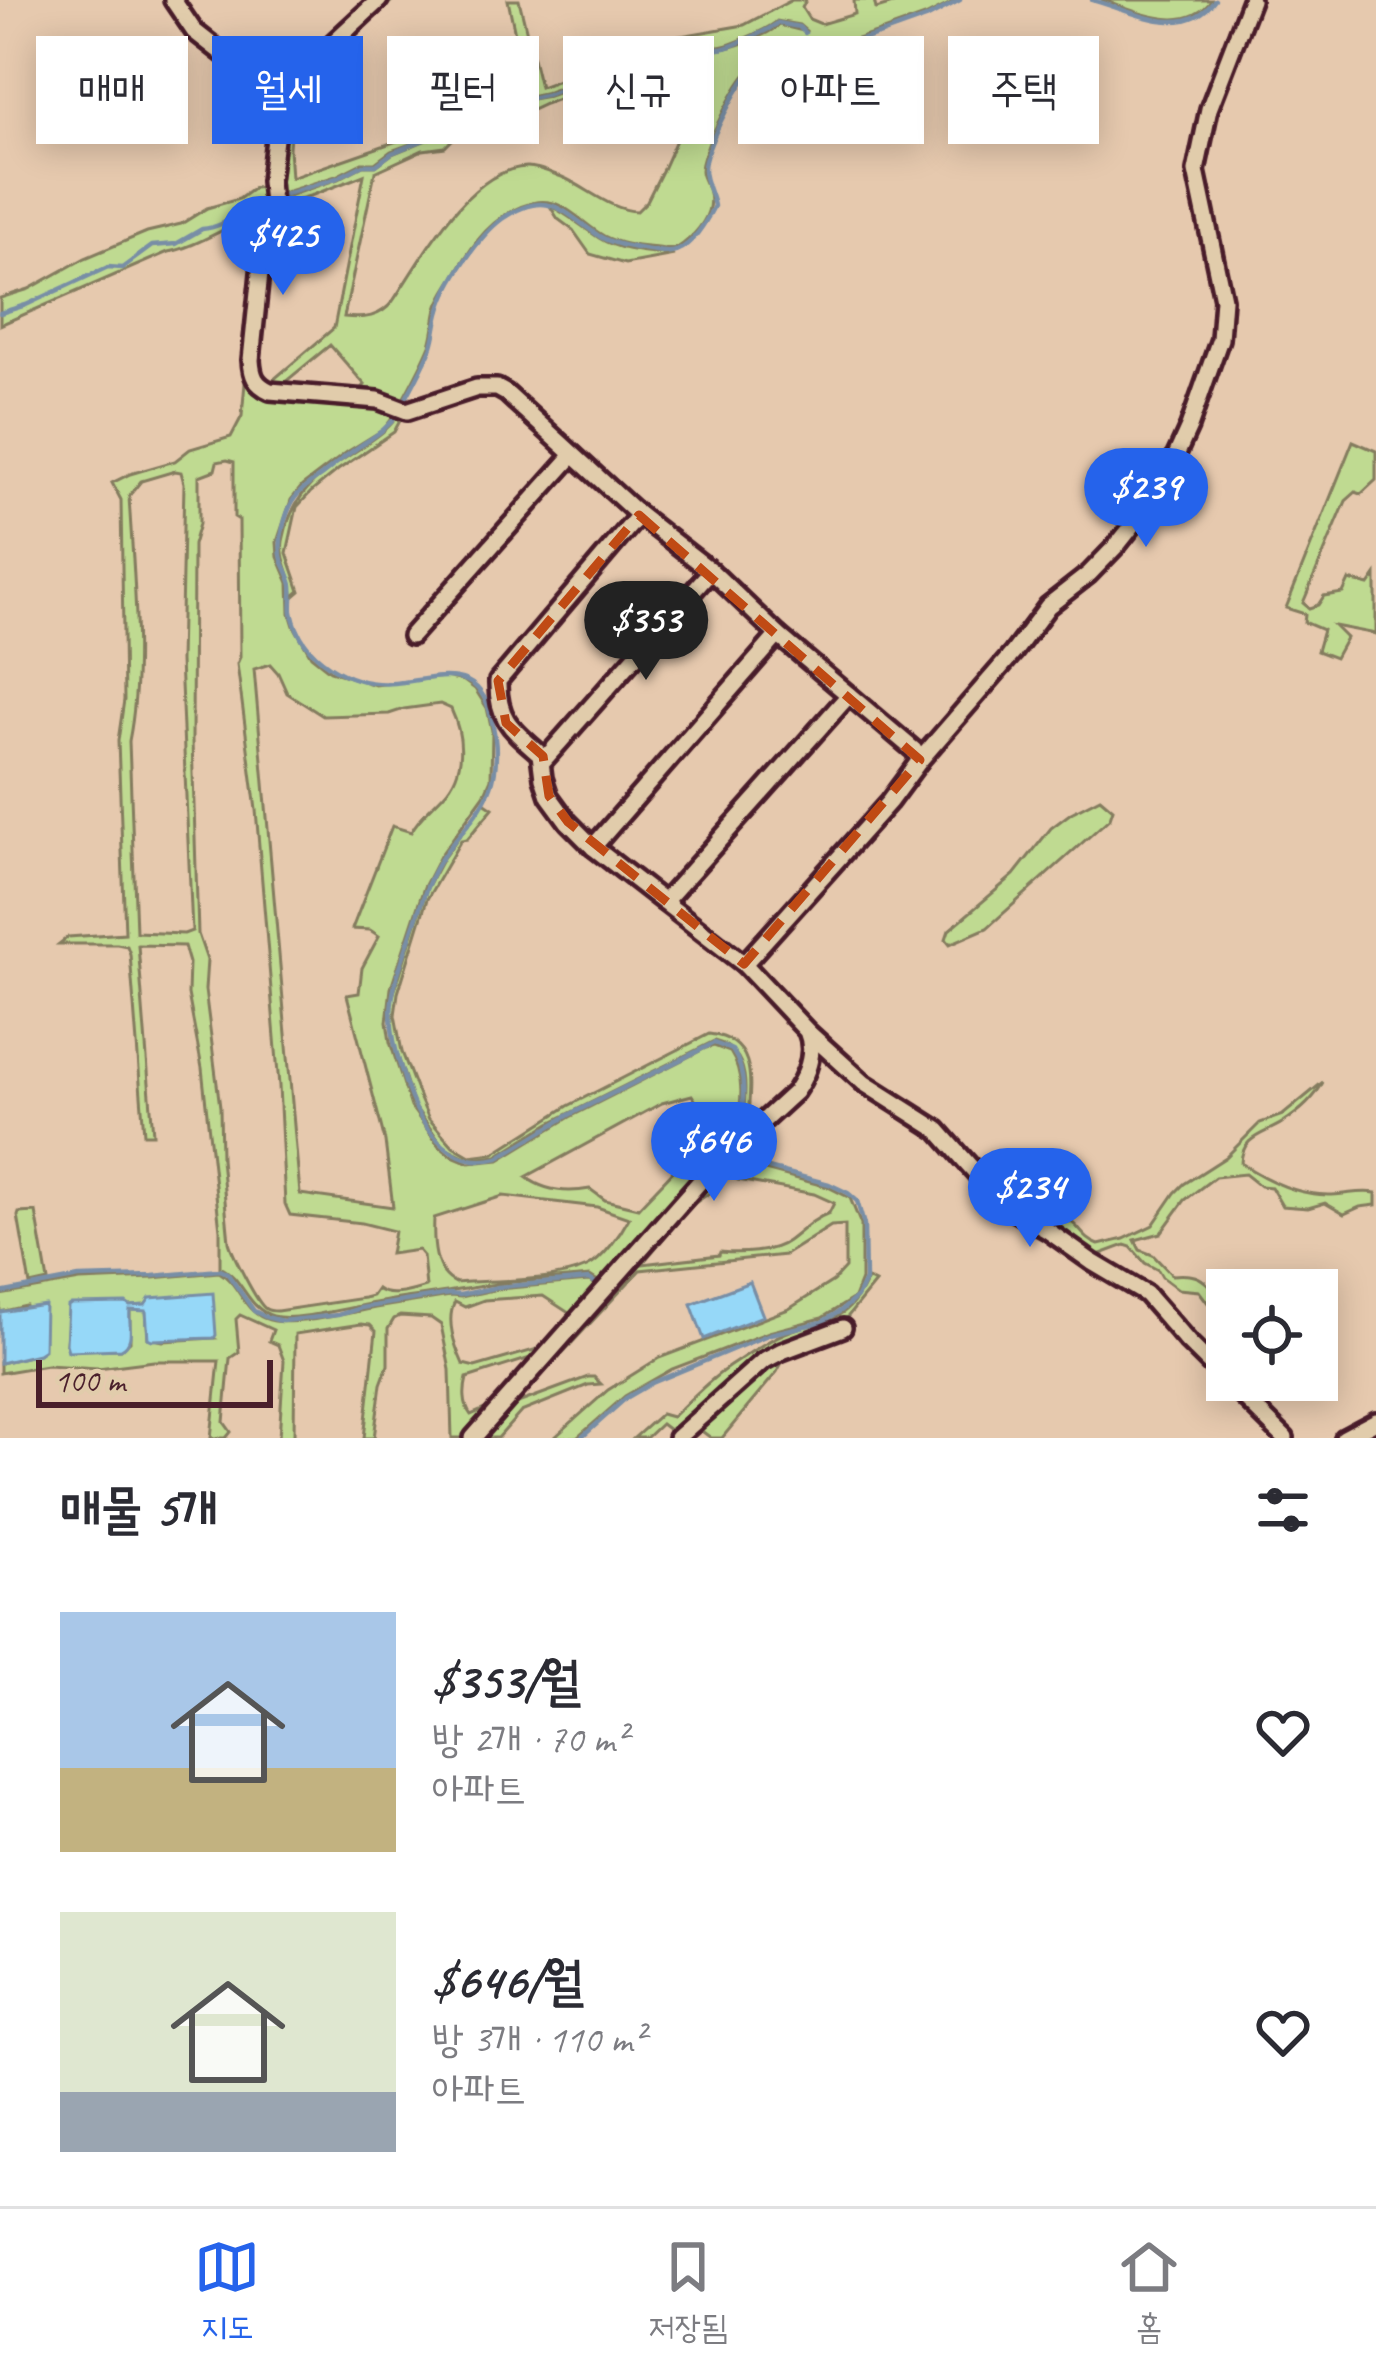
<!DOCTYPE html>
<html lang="ko">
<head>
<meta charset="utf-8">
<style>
	body { margin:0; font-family:Caveat,"Poor Story",sans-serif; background:#f7f7f7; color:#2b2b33; height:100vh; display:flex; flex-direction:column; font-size:45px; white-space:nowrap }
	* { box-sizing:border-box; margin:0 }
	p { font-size:39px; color:#7c7c81 }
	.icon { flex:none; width:66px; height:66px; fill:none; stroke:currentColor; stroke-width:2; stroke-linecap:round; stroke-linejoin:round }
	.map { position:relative; height:1438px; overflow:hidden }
	.details { display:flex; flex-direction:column; background:#fff; flex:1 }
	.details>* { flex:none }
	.guide { position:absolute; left:36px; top:36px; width:1305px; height:108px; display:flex; gap:24px }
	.controls { position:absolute; left:1206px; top:1269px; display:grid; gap:24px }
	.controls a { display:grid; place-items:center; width:132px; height:132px; border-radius:0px; background:#fff; box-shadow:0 6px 30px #0003; font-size:60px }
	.scale { position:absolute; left:36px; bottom:30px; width:237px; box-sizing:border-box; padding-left:12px; border:6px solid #4a1f2b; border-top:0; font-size:33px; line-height:42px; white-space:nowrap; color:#4a1f2b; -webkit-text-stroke:9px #e1ccab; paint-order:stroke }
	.price { position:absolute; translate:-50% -102px; padding:0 27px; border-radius:42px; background:#2563eb; color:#fff; font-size:39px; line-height:78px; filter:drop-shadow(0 3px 6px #0008) }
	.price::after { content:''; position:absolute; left:50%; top:72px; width:36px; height:27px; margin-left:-18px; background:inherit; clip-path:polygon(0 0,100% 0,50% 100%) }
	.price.active { background:#222; color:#fff }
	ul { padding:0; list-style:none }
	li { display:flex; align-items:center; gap:36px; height:300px; padding:0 60px }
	li span { display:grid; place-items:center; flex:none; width:336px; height:240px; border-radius:0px; color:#555 }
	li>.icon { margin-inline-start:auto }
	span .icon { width:144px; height:144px; fill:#fffc; stroke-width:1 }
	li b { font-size:51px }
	h2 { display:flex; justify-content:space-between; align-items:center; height:144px; padding:0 60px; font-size:51px }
	.chip { padding:0 42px; border-radius:0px; background:#fff; box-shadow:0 6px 30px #0003; font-size:42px; line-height:108px }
	.chip.active { background:#2563eb; color:#fff }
	.menu { display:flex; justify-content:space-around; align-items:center; height:168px; border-top:3px solid #e1e1e2; background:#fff; font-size:33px; color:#7c7c81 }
	.menu a { display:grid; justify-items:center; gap:6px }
	.menu .active { color:#2563eb }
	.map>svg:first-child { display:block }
	.green { fill:#bfda91; stroke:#847c5e; stroke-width:3; fill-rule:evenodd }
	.water { fill:#96d8f8; stroke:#788ea6; stroke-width:3 }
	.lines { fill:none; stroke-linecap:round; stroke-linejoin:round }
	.stream { stroke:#788ea6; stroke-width:4.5 }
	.street-casing { stroke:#4a1f2b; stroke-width:24 }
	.street { stroke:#e1ccab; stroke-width:15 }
	.marked { fill:none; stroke:#c04a14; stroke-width:9; stroke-dasharray:24 15; stroke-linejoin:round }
</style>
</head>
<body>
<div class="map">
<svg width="1376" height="1438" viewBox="0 0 1376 1438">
	<rect width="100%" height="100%" fill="#e6c9ae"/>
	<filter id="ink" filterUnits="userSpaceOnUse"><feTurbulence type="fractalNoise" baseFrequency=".00833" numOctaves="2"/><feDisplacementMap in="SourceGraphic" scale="24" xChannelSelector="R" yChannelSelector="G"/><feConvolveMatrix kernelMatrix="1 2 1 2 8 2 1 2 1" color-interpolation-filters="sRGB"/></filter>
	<g filter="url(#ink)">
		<!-- green -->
		<g class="green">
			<path d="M 386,0 L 393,0 L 293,95 L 289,148 L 291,178 L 466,117 L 527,92 L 508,0 L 519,0 L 540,87 L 675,37 L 744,25 L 792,0 L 806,0 L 802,8 L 809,19 L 821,24 L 855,14 L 854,0 L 874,0 L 876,9 L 906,0 L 957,0 L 925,16 L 883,31 L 747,73 C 734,87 700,154 701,172 C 701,175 707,187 708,189 C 715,211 700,230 683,244 C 674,251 668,250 658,248 C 639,246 621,245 604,236 C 580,223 563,195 532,203 C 494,213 472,244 454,277 C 448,287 440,298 437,309 C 434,321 434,333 430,345 C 422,365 411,384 401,403 L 357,393 L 365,385 L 330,345 L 278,388 L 266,386 L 334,328 L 364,175 L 313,195 L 276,206 L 276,200 L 338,179 L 363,166 L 376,166 L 392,154 L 485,116 L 508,111 L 526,100 L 549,96 L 699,42 L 704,45 L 693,55 L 672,57 L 545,104 L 504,123 L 486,125 L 453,139 L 445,147 L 423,150 L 375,172 L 344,317 C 364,319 380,318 393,301 C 422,258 469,168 527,167 C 539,167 551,173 562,177 C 586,187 612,211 637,211 L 647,201 L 663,169 L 716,50 C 733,48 766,36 779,25 L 807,32 L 799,25 L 777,21 C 770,28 728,47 718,47 C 711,46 706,42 699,38 L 548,92 L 525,97 L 506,108 L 484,113 L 432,136 L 391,151 L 375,163 L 362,163 L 336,176 L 276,195 L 286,94 Z"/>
			<path d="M 1101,0 L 1212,0 C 1185,37 1135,10 1101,0 Z"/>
			<path d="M 266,182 L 261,228 L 254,217 C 225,226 197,247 168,252 L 0,325 L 0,298 L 29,289 L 85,258 L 147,232 L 181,224 L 207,208 L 239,199 L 254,188 L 263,187 Z"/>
			<path d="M 550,206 C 569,215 582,227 599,238 C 621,252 649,252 674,255 L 625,264 L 590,254 L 573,230 L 558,219 Z"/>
			<path d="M 248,350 L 252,384 L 376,402 L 397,412 L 384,429 L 347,452 L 302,486 L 291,500 L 277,542 L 278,557 L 289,583 L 290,613 L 294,626 L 311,656 L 330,671 L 375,685 L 445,677 L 464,681 L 475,689 L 487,708 L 492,731 L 491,779 L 484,795 L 440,856 L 424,887 L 391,988 L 387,1022 L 390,1042 L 411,1107 L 439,1146 L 450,1155 L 469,1163 L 499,1160 L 570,1117 L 706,1048 L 714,1046 L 730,1052 C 747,1077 740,1110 736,1138 L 470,1438 L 452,1438 L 450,1370 L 441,1325 L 431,1318 L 400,1316 L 394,1319 L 388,1329 L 388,1365 L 381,1384 L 374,1438 L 364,1438 L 376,1331 L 370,1325 L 361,1324 L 295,1334 L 294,1438 L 279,1438 L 284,1361 L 278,1345 L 269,1341 L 273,1330 L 240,1315 L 236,1319 L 239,1352 L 230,1358 L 224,1422 L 231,1432 L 226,1438 L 211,1438 L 219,1361 L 154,1361 L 98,1368 L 47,1365 L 0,1373 L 0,1363 L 38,1354 L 26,1306 L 0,1312 L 0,1295 L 80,1281 L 153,1278 L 219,1272 C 239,1283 242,1309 264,1318 C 290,1329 346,1313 375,1308 C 400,1304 425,1300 450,1296 L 461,1297 L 498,1289 L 589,1281 L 598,1285 L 598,1281 L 590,1276 C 552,1280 514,1280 477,1287 C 444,1293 409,1297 375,1303 C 351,1307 295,1322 273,1316 C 246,1308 244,1278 220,1267 L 220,1230 L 209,1132 L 202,1068 L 188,994 L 189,963 L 184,946 L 138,945 L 153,1134 L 144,1134 L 130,954 L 127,946 L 117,944 L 59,944 L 68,937 L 125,933 L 118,741 L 124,700 L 121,500 L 112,483 L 130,474 L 175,461 L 190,449 L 231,437 L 242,416 ZM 227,460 L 234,462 L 234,517 L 239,520 L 240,657 L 237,664 L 256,810 L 279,1086 L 285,1204 L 290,1215 L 362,1223 L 394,1231 L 390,1254 L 418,1250 L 423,1256 L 426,1287 C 412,1291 390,1299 377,1289 L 372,1296 L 364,1298 L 277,1311 C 273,1311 269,1311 266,1309 C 257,1304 232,1253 229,1242 L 221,1159 L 220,1107 L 205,990 L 207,960 L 198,934 L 192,741 L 193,545 L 199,524 L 199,476 L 215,470 L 217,462 ZM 175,471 L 181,472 L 184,483 L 180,661 L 192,931 L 184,934 L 136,932 L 129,741 C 144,666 133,573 129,496 L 141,481 ZM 270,664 L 278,673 L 287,693 L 323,716 L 389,714 L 404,709 L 440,704 L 451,709 C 464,737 466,770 444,794 C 432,807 419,817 411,832 L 392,826 L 352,929 L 370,930 L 379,936 L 362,968 L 359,993 L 347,995 L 385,1141 L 393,1207 L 300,1194 L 254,669 ZM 692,1095 C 699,1105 704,1119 701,1132 C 696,1152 653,1191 638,1208 L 605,1200 L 590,1189 C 568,1193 544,1191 526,1177 L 662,1103 ZM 503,1196 L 597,1207 L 629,1218 C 621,1233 603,1260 587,1267 C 554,1282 493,1280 456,1283 C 433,1273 433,1241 434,1218 ZM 543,1296 L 569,1313 L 541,1348 L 475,1367 L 463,1364 C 455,1346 445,1320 455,1302 L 465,1307 L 484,1300 ZM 146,1305 L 213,1338 L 163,1341 L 148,1338 L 146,1310 L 130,1310 L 130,1341 L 121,1349 L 68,1350 L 66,1343 L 69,1311 ZM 530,1358 L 535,1359 L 492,1406 L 471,1415 C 463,1405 464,1389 467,1378 Z"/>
			<path d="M 401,411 L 404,413 L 394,432 L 338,470 L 311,492 L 297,507 L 287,553 L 300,591 L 293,597 C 294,578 280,561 283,541 C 292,492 319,475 359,449 C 376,437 390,429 401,411 Z"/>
			<path d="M 1353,441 L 1376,451 L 1376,480 L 1361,494 L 1356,492 L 1346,501 L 1303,603 L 1309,608 L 1318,605 L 1324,596 L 1343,593 L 1349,580 L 1369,585 L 1376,575 L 1376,634 L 1334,626 L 1346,638 L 1335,658 L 1317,651 L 1323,630 L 1304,622 L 1305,614 L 1286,608 Z"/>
			<path d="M 1100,798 L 1113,809 L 1110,818 L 987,928 L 950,944 L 946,939 L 949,930 L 1014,875 L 1051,828 L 1071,813 Z"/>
			<path d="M 484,802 L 493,808 L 467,839 L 461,840 L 427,899 L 398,993 L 395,1015 L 402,1052 L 420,1099 L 429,1119 L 453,1146 L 470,1156 L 494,1153 L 568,1106 L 709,1034 C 762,1040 749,1089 747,1129 L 740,1134 C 745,1101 756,1052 714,1041 L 550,1123 L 497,1156 L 470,1159 L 443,1146 L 414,1106 L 393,1041 L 391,1002 L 427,888 L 443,858 Z"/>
			<path d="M 1323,1082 C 1315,1098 1298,1113 1282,1123 C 1263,1135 1242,1136 1241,1163 C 1266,1180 1296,1195 1328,1195 C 1345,1195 1360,1190 1376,1193 L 1376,1205 L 1360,1207 L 1344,1214 L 1325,1203 L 1308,1208 L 1282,1206 L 1271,1187 L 1260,1186 L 1245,1174 L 1215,1177 L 1185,1200 L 1161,1233 L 1135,1240 L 1140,1250 L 1153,1255 L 1172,1275 C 1205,1272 1205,1283 1227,1304 L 1227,1312 L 1208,1303 L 1199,1291 L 1178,1289 L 1162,1277 L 1158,1270 L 1145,1263 L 1131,1247 L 1125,1245 L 1093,1257 L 1010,1206 C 1036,1206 1056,1206 1076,1226 C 1084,1235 1088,1241 1099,1245 L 1124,1239 L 1153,1225 L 1175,1193 L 1184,1184 L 1226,1157 L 1260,1123 L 1283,1115 Z"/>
			<path d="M 735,1150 L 743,1164 L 828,1187 L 850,1198 L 861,1225 L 861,1280 L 854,1298 L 822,1318 L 769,1332 L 672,1369 L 625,1396 L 577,1438 L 554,1438 L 608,1390 L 659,1358 L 789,1309 L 833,1281 L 845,1268 L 845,1225 L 831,1226 L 785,1255 L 640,1270 L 515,1404 L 588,1377 L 594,1377 L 601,1384 L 588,1385 L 521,1412 L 498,1438 L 479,1438 ZM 729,1175 L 738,1180 L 814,1194 L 834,1203 L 829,1213 C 811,1220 803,1230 788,1241 C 772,1253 740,1254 720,1252 L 719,1255 L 642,1264 L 679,1220 L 695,1203 L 714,1190 L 720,1179 Z"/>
			<path d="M 36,1212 L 48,1281 L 30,1285 L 18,1216 L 19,1213 Z"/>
			<path d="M 867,1279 L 875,1283 L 840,1326 L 790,1343 L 673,1433 L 661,1424 L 646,1438 L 634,1438 L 661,1414 L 672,1417 C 692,1398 712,1377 736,1362 C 751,1352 768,1340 785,1333 C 823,1317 847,1327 867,1279 Z"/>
			<path d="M 787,1353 L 777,1372 L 722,1438 L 711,1438 L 695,1426 L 744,1379 Z"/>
		</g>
		<!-- water -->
		<g class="water">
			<path d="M 750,1282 L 763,1316 L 704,1339 L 691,1304 Z"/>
			<path d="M 213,1293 L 216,1335 L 214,1338 L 152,1340 L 148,1338 L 146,1311 L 130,1310 C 128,1323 136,1342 121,1349 L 68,1351 L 66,1344 L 68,1306 L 71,1304 L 126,1303 L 130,1306 L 145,1305 L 150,1298 Z"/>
			<path d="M 45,1305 L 44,1350 L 38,1354 L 0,1363 L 0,1312 Z"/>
		</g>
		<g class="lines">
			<!-- stream -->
			<g class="stream">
				<path d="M 1092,0 C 1131,10 1184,42 1215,0"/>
				<path d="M 277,197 L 337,178 L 363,165 L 376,165 L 392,153 L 485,115 L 507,110 L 526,99 L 549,94 L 699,40 C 706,45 710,49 719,49 C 728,49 771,29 778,23 L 799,27 L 805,33"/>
				<path d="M 0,313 L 26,305 L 108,267 L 122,268 L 152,246 L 176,244 L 202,229 C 226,227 243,209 265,202"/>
				<path d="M 403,404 C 413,385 424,366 432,346 C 436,334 436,322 440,310 C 447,283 479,236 502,219 C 548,187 563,212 599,236 C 612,244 629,247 643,249 C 651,250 663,253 671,252 C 690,250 706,222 714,206 C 712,194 704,181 704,170 C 703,151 736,89 748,75 L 884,33 L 926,18 L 960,0"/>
				<path d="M 399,413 C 385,432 369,439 350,453 C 340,460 331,468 322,475 C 312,482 301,489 294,499 C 285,514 277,542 282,560 C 285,568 290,576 292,585 C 293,594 291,604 292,612 C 301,659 350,687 395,683 C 436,679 479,661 491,717 C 496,737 498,760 493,780 C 486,809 459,832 443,856 C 427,879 421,905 412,931 C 392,992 382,1008 402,1072 C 408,1093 415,1112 428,1129 C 447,1153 468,1166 498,1158 L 569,1115 L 714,1043 L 732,1050 C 749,1074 743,1106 738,1134"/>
				<path d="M 0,1293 L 79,1278 L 153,1276 L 220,1270 L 227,1273 L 254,1311 L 266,1317 L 282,1321 L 338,1315 L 361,1308 L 449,1294 L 460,1295 L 498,1287 L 589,1279 L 597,1284"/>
				<path d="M 581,1438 L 626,1398 L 652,1383 L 770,1334 L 822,1322 L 842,1310 L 857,1297 L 865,1280 L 864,1225 L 857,1201 L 848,1193 L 829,1184 L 742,1161 L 738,1152"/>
			</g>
			<defs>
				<g id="street">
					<path d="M 173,0 L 194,31 L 258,81 L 275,100 L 277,122 L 270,181 L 272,204 L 264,235 L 251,360 C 252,376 255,384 270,391 L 378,400 L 407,411 L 477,388 L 497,388 L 506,393 L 639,515 L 711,571 L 778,635 L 914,750 L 920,760"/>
					<path d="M 275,100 L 281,91 L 379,0"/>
					<path d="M 411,636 L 573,455"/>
					<path d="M 543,761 L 711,571"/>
					<path d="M 593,847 L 778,635"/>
					<path d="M 664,902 L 849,695"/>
					<path d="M 744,964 L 889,802 L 920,760 L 1013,653 L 1048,606 L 1089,574 L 1118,544 L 1160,491 L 1189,427 L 1220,339 L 1223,299 L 1196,171 L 1209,109 L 1251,0"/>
					<path d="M 809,1033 L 864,1083 L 938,1130 L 1006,1207 L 1047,1230 L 1092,1262 L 1146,1294 L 1188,1342 L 1285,1438"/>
					<path d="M 473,1438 L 711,1169 L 795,1092 C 808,1073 816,1052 807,1031 L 744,964 L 593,847 L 568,822 L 549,796 L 543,778 L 540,754 C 513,730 497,720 498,681 L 639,515"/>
					<path d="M 677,1438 L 763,1361 L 782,1351 L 843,1328"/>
					<path d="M 1344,1438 L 1376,1421"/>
				</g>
			</defs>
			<!-- street casing -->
			<use href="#street" class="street-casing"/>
			<!-- street -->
			<use href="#street" class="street"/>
		</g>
	</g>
	<!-- marked area -->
	<path class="marked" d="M 639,515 L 920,760 L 744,964 L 568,822 L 549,796 L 543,756 L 506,723 L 498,681 Z"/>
</svg>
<div class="controls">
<a><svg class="icon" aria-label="locate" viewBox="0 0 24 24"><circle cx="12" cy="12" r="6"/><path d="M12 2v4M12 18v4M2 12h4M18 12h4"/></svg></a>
</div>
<div class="scale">100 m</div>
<b class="price" style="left:283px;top:298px">$425</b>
<b class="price" style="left:1146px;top:550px">$239</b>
<b class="price active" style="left:646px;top:683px">$353</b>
<b class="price" style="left:714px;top:1204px">$646</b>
<b class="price" style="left:1030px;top:1250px">$234</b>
<div class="guide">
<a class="chip">매매</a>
<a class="chip active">월세</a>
<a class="chip">필터</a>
<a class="chip">신규</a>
<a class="chip">아파트</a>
<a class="chip">주택</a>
</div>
</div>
<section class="details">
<h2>매물 5개<svg class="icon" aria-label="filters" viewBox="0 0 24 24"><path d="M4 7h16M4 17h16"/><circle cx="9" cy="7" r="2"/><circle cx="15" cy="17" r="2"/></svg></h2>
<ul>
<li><span style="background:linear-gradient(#a9c7e8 65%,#c2b280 0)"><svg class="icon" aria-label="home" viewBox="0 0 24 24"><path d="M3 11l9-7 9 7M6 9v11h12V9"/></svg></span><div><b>$353/월</b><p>방 2개 · 70 m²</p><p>아파트</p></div><svg class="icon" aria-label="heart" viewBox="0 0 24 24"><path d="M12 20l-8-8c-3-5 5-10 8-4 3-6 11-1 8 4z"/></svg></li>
<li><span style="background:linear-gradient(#dfe7d0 75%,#9aa5b1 0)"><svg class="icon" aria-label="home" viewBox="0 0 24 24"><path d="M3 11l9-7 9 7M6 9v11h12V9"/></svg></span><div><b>$646/월</b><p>방 3개 · 110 m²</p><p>아파트</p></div><svg class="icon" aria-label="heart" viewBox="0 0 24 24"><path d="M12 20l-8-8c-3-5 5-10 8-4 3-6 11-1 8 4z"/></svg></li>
</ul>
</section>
<nav class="menu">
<a class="active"><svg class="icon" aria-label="map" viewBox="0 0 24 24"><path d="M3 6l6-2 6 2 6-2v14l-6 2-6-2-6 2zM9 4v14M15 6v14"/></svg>지도</a>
<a><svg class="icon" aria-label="saved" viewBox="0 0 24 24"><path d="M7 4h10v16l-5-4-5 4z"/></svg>저장됨</a>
<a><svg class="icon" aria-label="home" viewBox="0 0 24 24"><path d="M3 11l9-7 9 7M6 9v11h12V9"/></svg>홈</a>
</nav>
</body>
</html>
